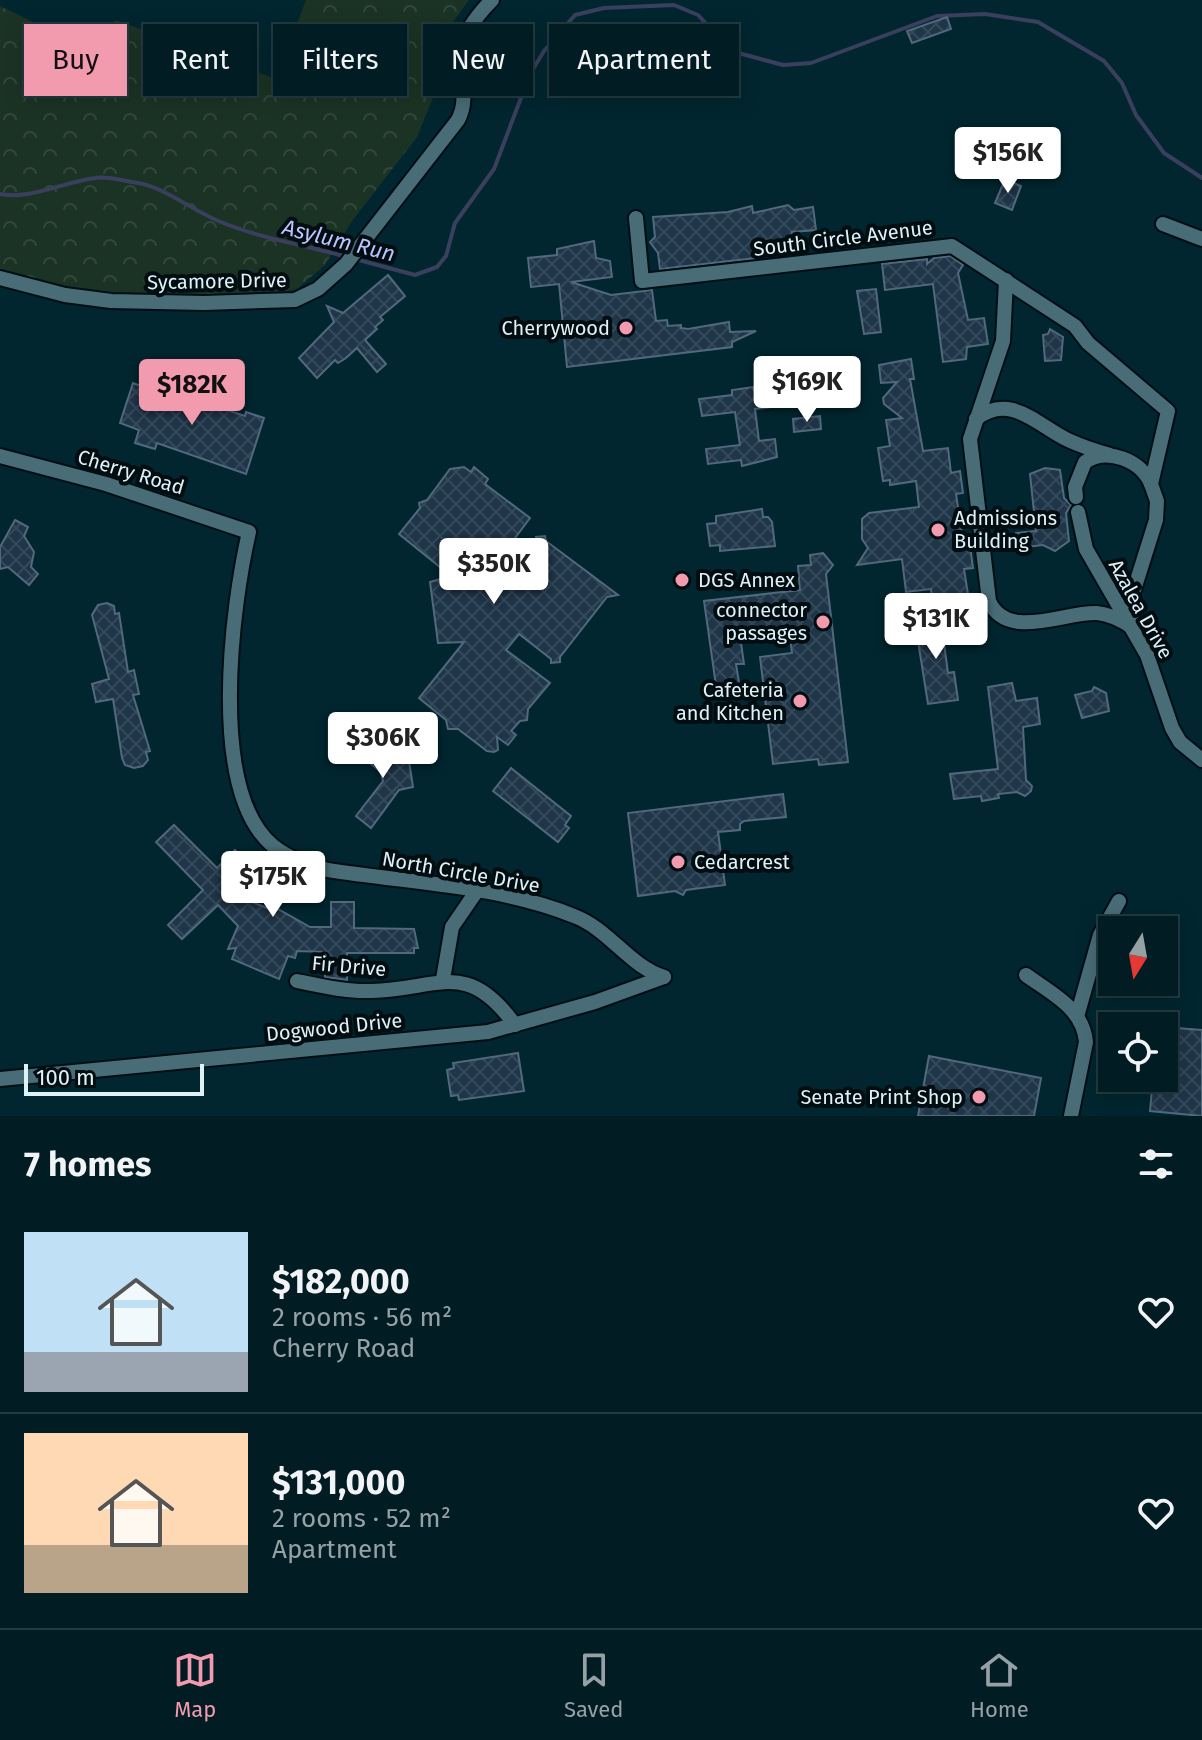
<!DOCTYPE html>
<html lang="en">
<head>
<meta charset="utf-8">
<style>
	body { margin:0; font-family:"Fira Sans",sans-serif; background:#0f2930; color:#f1f3f6; height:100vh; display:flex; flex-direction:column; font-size:30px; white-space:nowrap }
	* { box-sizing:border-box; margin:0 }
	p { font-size:26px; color:#96a1a6 }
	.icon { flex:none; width:44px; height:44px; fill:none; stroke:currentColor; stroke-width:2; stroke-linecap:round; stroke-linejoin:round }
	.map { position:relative; height:1116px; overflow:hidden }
	.drawer { display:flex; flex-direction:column; background:#011c23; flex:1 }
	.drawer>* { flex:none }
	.guide { position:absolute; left:24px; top:24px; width:800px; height:72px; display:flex; gap:16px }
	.needle { width:52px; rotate:191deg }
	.buttons { position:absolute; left:1098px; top:916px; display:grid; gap:16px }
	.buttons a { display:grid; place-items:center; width:80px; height:80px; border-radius:0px; background:#011c23; box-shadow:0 4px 20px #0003,0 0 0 2px #233a41; font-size:40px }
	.scale { position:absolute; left:24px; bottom:20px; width:180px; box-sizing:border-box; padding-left:8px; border:4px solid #def1f7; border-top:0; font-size:22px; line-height:28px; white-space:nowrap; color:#def1f7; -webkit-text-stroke:6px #020d11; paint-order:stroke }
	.price { position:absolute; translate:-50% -68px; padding:0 18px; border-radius:8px; background:#fff; color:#222; font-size:26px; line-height:52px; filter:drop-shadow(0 2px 4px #0008) }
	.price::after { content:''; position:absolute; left:50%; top:48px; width:24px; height:18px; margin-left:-12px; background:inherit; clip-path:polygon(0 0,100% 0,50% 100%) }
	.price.on { background:#f29aae; color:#111 }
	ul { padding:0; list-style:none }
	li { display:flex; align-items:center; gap:24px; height:200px; padding:0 24px }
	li+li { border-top:2px solid #233a41 }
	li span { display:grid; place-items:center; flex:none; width:224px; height:160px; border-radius:0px; color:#555 }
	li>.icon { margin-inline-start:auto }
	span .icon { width:96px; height:96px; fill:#fffc; stroke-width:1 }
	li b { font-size:34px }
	h2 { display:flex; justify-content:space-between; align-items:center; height:96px; padding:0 24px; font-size:34px }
	.chip { padding:0 28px; border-radius:0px; background:#011c23; box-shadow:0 4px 20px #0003,0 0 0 2px #233a41; font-size:28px; line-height:72px }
	.chip.on { background:#f29aae; color:#111 }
	.tab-bar { display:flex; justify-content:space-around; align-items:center; height:112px; border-top:2px solid #233a41; background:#011c23; font-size:22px; color:#96a1a6 }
	.tab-bar a { display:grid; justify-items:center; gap:4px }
	.tab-bar .on { color:#f29aae }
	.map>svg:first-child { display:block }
	.forest { fill:url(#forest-crowns) }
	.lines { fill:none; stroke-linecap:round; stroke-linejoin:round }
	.stream { stroke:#3a3f5d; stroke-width:4 }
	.building { fill:url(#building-cross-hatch); stroke:#51687d; stroke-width:2 }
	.minor-casing { stroke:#000e15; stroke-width:18 }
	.minor { stroke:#496d77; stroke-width:14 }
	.poi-dot { fill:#f29aae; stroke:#020d11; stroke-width:3 }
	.labels { text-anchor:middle; stroke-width:8; stroke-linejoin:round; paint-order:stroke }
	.street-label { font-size:20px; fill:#def1f7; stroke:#020d11 }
	.poi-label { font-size:20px; fill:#def1f7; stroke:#020d11; text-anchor:end }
	.water-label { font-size:22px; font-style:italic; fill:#bac5ff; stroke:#020d11 }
</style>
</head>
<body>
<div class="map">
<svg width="1202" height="1116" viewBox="0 0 1202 1116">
	<defs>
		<pattern id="forest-crowns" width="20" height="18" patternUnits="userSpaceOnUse" patternTransform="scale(2)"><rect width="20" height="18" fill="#1b3325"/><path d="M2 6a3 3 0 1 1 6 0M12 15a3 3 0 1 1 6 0" fill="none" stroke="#31473b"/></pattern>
		<pattern id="building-cross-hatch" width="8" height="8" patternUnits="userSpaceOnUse" patternTransform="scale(2)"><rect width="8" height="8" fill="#1f3548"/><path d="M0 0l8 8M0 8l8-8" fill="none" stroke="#34495a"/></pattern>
	</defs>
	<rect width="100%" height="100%" fill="#01262f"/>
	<!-- forest -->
	<path class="forest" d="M 306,0 L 469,0 L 448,29 L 436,90 L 417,137 L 352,221 L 325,265 L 297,289 L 275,294 L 113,296 L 75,291 L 0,273 L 0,6 L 54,32 L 87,41 L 116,20 L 276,79 Z"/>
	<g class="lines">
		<!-- stream -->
		<g class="stream">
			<path d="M 0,194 C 29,200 64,182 95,178 C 106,176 121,180 132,182 C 163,185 192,211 221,222 C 262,239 305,245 347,257"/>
			<path d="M 355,259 L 415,275 L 437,267 L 446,256 L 455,223 L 494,169 L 530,74 L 544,51 L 575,15 L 604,8 L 674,5 L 698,15 L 727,46 L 742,54 L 783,65 L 811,63 L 937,16 L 985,14 L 1038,22 L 1104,61 L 1122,83 L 1136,115 L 1164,153 L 1202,178"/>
		</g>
	</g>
	<!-- building -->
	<g class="building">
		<path d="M 947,17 L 951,29 L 912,43 L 907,31 Z"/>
		<path d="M 1005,179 L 1021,186 L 1012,210 L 995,203 Z"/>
		<path d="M 788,205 L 794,210 L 813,207 L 816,230 L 792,232 L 793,245 L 755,249 L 756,258 L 660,269 L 658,253 L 650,242 L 655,237 L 653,217 L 728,212 L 752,206 L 753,213 Z"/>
		<path d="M 594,241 L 596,258 L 610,261 L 612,277 L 571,282 L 611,295 L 652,290 L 656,321 L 667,320 L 668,326 L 681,325 L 681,328 L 688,329 L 729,322 L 730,332 L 756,331 L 732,342 L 732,347 L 567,367 L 559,284 L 531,287 L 528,258 L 557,255 L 557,249 Z"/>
		<path d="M 950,256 L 963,265 L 958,273 L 968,320 L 984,318 L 988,344 L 967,347 L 966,359 L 943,362 L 933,284 L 885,290 L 882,264 L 927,259 L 927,264 L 934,258 Z"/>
		<path d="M 388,275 L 405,296 L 380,317 L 383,320 L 375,327 L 377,329 L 365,340 L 386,364 L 377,372 L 357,348 L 346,358 L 338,363 L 335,360 L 317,378 L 299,358 L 334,322 L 327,306 L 343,313 Z"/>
		<path d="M 876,289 L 881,332 L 864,334 L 857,291 Z"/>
		<path d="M 1050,329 L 1063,337 L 1061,360 L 1045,361 L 1043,335 L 1048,334 Z"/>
		<path d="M 911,359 L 914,379 L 910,379 L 923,451 L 948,448 L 951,473 L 960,471 L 963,493 L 956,494 L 964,547 L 970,546 L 973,568 L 964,569 L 968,594 L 958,595 L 952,611 L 942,612 L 940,597 L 932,598 L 931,589 L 906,592 L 902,559 L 857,565 L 868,548 L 862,539 L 862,519 L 869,513 L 919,507 L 916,481 L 890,485 L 890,480 L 883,481 L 878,448 L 890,446 L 886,420 L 902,418 L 884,404 L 883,398 L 897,382 L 881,383 L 879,365 Z"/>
		<path d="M 142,382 L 245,416 L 246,412 L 264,418 L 246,474 L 157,443 L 155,449 L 135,443 L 139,430 L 120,423 L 133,383 L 141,386 Z"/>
		<path d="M 753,387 L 754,391 L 769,389 L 772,407 L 755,409 L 759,441 L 775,439 L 777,457 L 742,466 L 741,460 L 708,464 L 706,449 L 740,445 L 735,412 L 702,416 L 699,399 L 732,395 L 732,390 Z"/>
		<path d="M 820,416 L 821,429 L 794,432 L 793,419 Z"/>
		<path d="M 464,467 L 471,472 L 474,467 L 488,479 L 485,484 L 530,518 L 494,566 L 510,578 L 536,542 L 536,537 L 545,536 L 546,541 L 618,595 L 607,597 L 560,657 L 560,662 L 551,663 L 551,659 L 519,634 L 506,650 L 550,683 L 528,709 L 527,720 L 520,721 L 511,731 L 516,735 L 508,745 L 497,737 L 498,750 L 494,752 L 487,751 L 458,729 L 448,729 L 446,720 L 419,698 L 464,642 L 438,643 L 430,582 L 451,576 L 399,534 L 420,508 L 419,503 L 427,500 L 450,469 Z"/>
		<path d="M 1045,468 L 1060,470 L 1064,498 L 1071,505 L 1066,513 L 1069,541 L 1055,551 L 1043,545 L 1018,548 L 1016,533 L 1036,531 L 1030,474 Z"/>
		<path d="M 762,509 L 763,517 L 768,517 L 772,522 L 775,546 L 720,551 L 720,545 L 710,546 L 707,524 L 716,523 L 716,516 Z"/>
		<path d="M 15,520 L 28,527 L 24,536 L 34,552 L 31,567 L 38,574 L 29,585 L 8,567 L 0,569 L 0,547 Z"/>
		<path d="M 823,553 L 833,565 L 826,574 L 848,762 L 819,765 L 818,759 L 773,764 L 760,657 L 792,653 L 789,632 L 740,636 L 744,664 L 736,664 L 739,683 L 716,686 L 704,601 L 800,590 L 798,566 L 811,565 L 810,555 Z"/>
		<path d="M 107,603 L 114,606 L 115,614 L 119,613 L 128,672 L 134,670 L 139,694 L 133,695 L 150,751 L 146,752 L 148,760 L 143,766 L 134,768 L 125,765 L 122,758 L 113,699 L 96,702 L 92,684 L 109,679 L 92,615 L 98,605 Z"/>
		<path d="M 946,617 L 949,635 L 943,636 L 948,673 L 954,672 L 958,700 L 928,704 L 915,622 Z"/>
		<path d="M 1012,683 L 1016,701 L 1037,698 L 1040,724 L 1023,727 L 1026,780 L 1032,786 L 1031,791 L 1025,796 L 1017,792 L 998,794 L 999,798 L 982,801 L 981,796 L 954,799 L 950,774 L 998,769 L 988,687 Z"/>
		<path d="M 1094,687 L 1106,693 L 1109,711 L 1082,718 L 1075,695 L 1092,691 Z"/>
		<path d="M 367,737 L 396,759 L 409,761 L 413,787 L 399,790 L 371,828 L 356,816 L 383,781 L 381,772 L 355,751 Z"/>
		<path d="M 511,768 L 571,816 L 565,825 L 569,828 L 558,842 L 493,791 Z"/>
		<path d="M 783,794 L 786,817 L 744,821 L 740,824 L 740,830 L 718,832 L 725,885 L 686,890 L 683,895 L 675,891 L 638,896 L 628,813 Z"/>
		<path d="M 174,825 L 217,868 L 235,850 L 251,866 L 232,884 L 247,900 L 267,908 L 269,904 L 310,927 L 331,927 L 331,902 L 354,902 L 354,928 L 414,929 L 418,948 L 414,948 L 414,953 L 347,953 L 347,980 L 325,977 L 326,952 L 297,951 L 295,958 L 288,956 L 279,979 L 232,959 L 236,948 L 228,949 L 238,926 L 218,905 L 182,939 L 168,925 L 203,890 L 156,842 Z"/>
		<path d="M 1164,1027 L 1202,1030 L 1202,1116 L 1150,1111 L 1153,1078 L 1164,1078 Z"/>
		<path d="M 518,1053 L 524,1091 L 459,1100 L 458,1095 L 451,1096 L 447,1070 L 454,1068 L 453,1063 Z"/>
		<path d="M 929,1056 L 1041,1078 L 1034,1116 L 918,1116 Z"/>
	</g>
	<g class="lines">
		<defs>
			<g id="minor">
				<path d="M 636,218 L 642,281 L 952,246 L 1075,326 L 1088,343 L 1168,411 L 1151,484 L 1157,501 L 1156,520 L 1133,593 L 1132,627"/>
				<path d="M 1163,224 L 1202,239"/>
				<path d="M 0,278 L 65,295 L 111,301 L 204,303 L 295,300 L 318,289 L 346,264 L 458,120 C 470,97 458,79 460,56 C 462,34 477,15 492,0"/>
				<path d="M 1006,280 L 1003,341 L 970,439 L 989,601 C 1007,642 1066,611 1097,613 C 1110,614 1121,620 1132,627"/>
				<path d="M 976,419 C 1010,392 1037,425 1068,440 C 1081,446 1096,451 1110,455"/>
				<path d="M 0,456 L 106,484 L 249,532 C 232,606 207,791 273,846 C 289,859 309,865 328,870 C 409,883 498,885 574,916 C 609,929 629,966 664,977"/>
				<path d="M 1076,497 L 1075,487 L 1085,462 C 1107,447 1141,460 1151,484"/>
				<path d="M 1078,512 L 1086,549 L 1147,655 L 1172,728 L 1180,742 L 1202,760"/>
				<path d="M 1026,975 C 1052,994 1083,1008 1086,1042 L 1071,1116"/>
				<path d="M 443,979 L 452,927 L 476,892"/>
				<path d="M 297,981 C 321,986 347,992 372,991 C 439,989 467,958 515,1025"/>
				<path d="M 1078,1013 L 1100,935 L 1119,901"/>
				<path d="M 0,1079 L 488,1032 L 595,1002 L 664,977"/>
			</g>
		</defs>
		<!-- minor casing -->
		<use href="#minor" class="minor-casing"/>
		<!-- minor -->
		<use href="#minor" class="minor"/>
	</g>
	<!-- markers -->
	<g class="poi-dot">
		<circle cx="626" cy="328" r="8"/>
		<circle cx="938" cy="530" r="8"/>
		<circle cx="682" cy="580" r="8"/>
		<circle cx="823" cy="622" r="8"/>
		<circle cx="800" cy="701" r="8"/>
		<circle cx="678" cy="862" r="8"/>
		<circle cx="979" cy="1097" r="8"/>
	</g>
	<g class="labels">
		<!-- street labels -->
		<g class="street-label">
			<text transform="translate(843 238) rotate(-7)" y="7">South Circle Avenue</text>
			<text transform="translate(217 281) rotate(-1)" y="7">Sycamore Drive</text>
			<text transform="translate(131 472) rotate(17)" y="7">Cherry Road</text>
			<text transform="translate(1141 609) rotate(61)" y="7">Azalea Drive</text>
			<text transform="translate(461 872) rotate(10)" y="7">North Circle Drive</text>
			<text transform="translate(349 966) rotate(5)" y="7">Fir Drive</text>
			<text transform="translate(334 1027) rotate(-6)" y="7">Dogwood Drive</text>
		</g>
		<!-- poi labels -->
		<g class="poi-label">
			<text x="610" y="335">Cherrywood</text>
			<text x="954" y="525" text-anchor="start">Admissions<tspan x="954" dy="23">Building</tspan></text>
			<text x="698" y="587" text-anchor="start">DGS Annex</text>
			<text x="807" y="617">connector<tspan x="807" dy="23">passages</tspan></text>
			<text x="784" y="697">Cafeteria<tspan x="784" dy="23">and Kitchen</tspan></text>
			<text x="694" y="869" text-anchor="start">Cedarcrest</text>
			<text x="963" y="1104">Senate Print Shop</text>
		</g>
		<!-- water labels -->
		<g class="water-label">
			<text transform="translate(339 240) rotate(14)" y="8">Asylum Run</text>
		</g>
	</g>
</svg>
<div class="buttons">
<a><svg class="needle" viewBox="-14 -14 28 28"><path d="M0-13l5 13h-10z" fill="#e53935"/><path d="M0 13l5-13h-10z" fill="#96a1a6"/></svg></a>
<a><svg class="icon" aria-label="locate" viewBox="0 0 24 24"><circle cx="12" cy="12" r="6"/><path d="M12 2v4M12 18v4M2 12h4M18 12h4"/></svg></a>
</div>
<div class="scale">100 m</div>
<b class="price" style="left:1008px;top:195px">$156K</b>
<b class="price" style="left:807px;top:424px">$169K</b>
<b class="price on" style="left:192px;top:427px">$182K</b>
<b class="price" style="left:494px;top:606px">$350K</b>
<b class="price" style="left:936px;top:661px">$131K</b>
<b class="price" style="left:383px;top:780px">$306K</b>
<b class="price" style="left:273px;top:919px">$175K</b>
<div class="guide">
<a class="chip on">Buy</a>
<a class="chip">Rent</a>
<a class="chip">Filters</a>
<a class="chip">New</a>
<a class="chip">Apartment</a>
</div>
</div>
<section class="drawer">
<h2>7 homes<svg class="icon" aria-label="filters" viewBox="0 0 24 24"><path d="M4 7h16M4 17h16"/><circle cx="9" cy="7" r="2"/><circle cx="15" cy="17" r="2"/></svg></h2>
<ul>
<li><span style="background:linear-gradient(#bfe0f5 75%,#9aa5b1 0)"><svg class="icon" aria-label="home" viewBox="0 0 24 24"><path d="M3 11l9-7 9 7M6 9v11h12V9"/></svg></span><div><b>$182,000</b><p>2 rooms · 56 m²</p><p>Cherry Road</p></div><svg class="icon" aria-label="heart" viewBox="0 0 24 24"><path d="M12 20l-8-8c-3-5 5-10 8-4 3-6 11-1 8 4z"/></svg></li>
<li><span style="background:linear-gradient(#ffd9b3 70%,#b9a48a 0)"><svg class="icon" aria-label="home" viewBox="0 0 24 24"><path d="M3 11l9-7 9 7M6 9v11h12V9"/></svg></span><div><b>$131,000</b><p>2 rooms · 52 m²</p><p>Apartment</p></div><svg class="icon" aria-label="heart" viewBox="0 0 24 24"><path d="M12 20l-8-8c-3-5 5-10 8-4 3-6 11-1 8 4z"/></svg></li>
</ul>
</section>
<nav class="tab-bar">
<a class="on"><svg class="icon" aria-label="map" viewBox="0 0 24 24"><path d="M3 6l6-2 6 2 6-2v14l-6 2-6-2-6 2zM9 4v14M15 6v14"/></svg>Map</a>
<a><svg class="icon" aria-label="saved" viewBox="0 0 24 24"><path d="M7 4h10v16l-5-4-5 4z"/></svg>Saved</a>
<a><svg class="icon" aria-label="home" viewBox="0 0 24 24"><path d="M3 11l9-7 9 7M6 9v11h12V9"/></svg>Home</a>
</nav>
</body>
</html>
